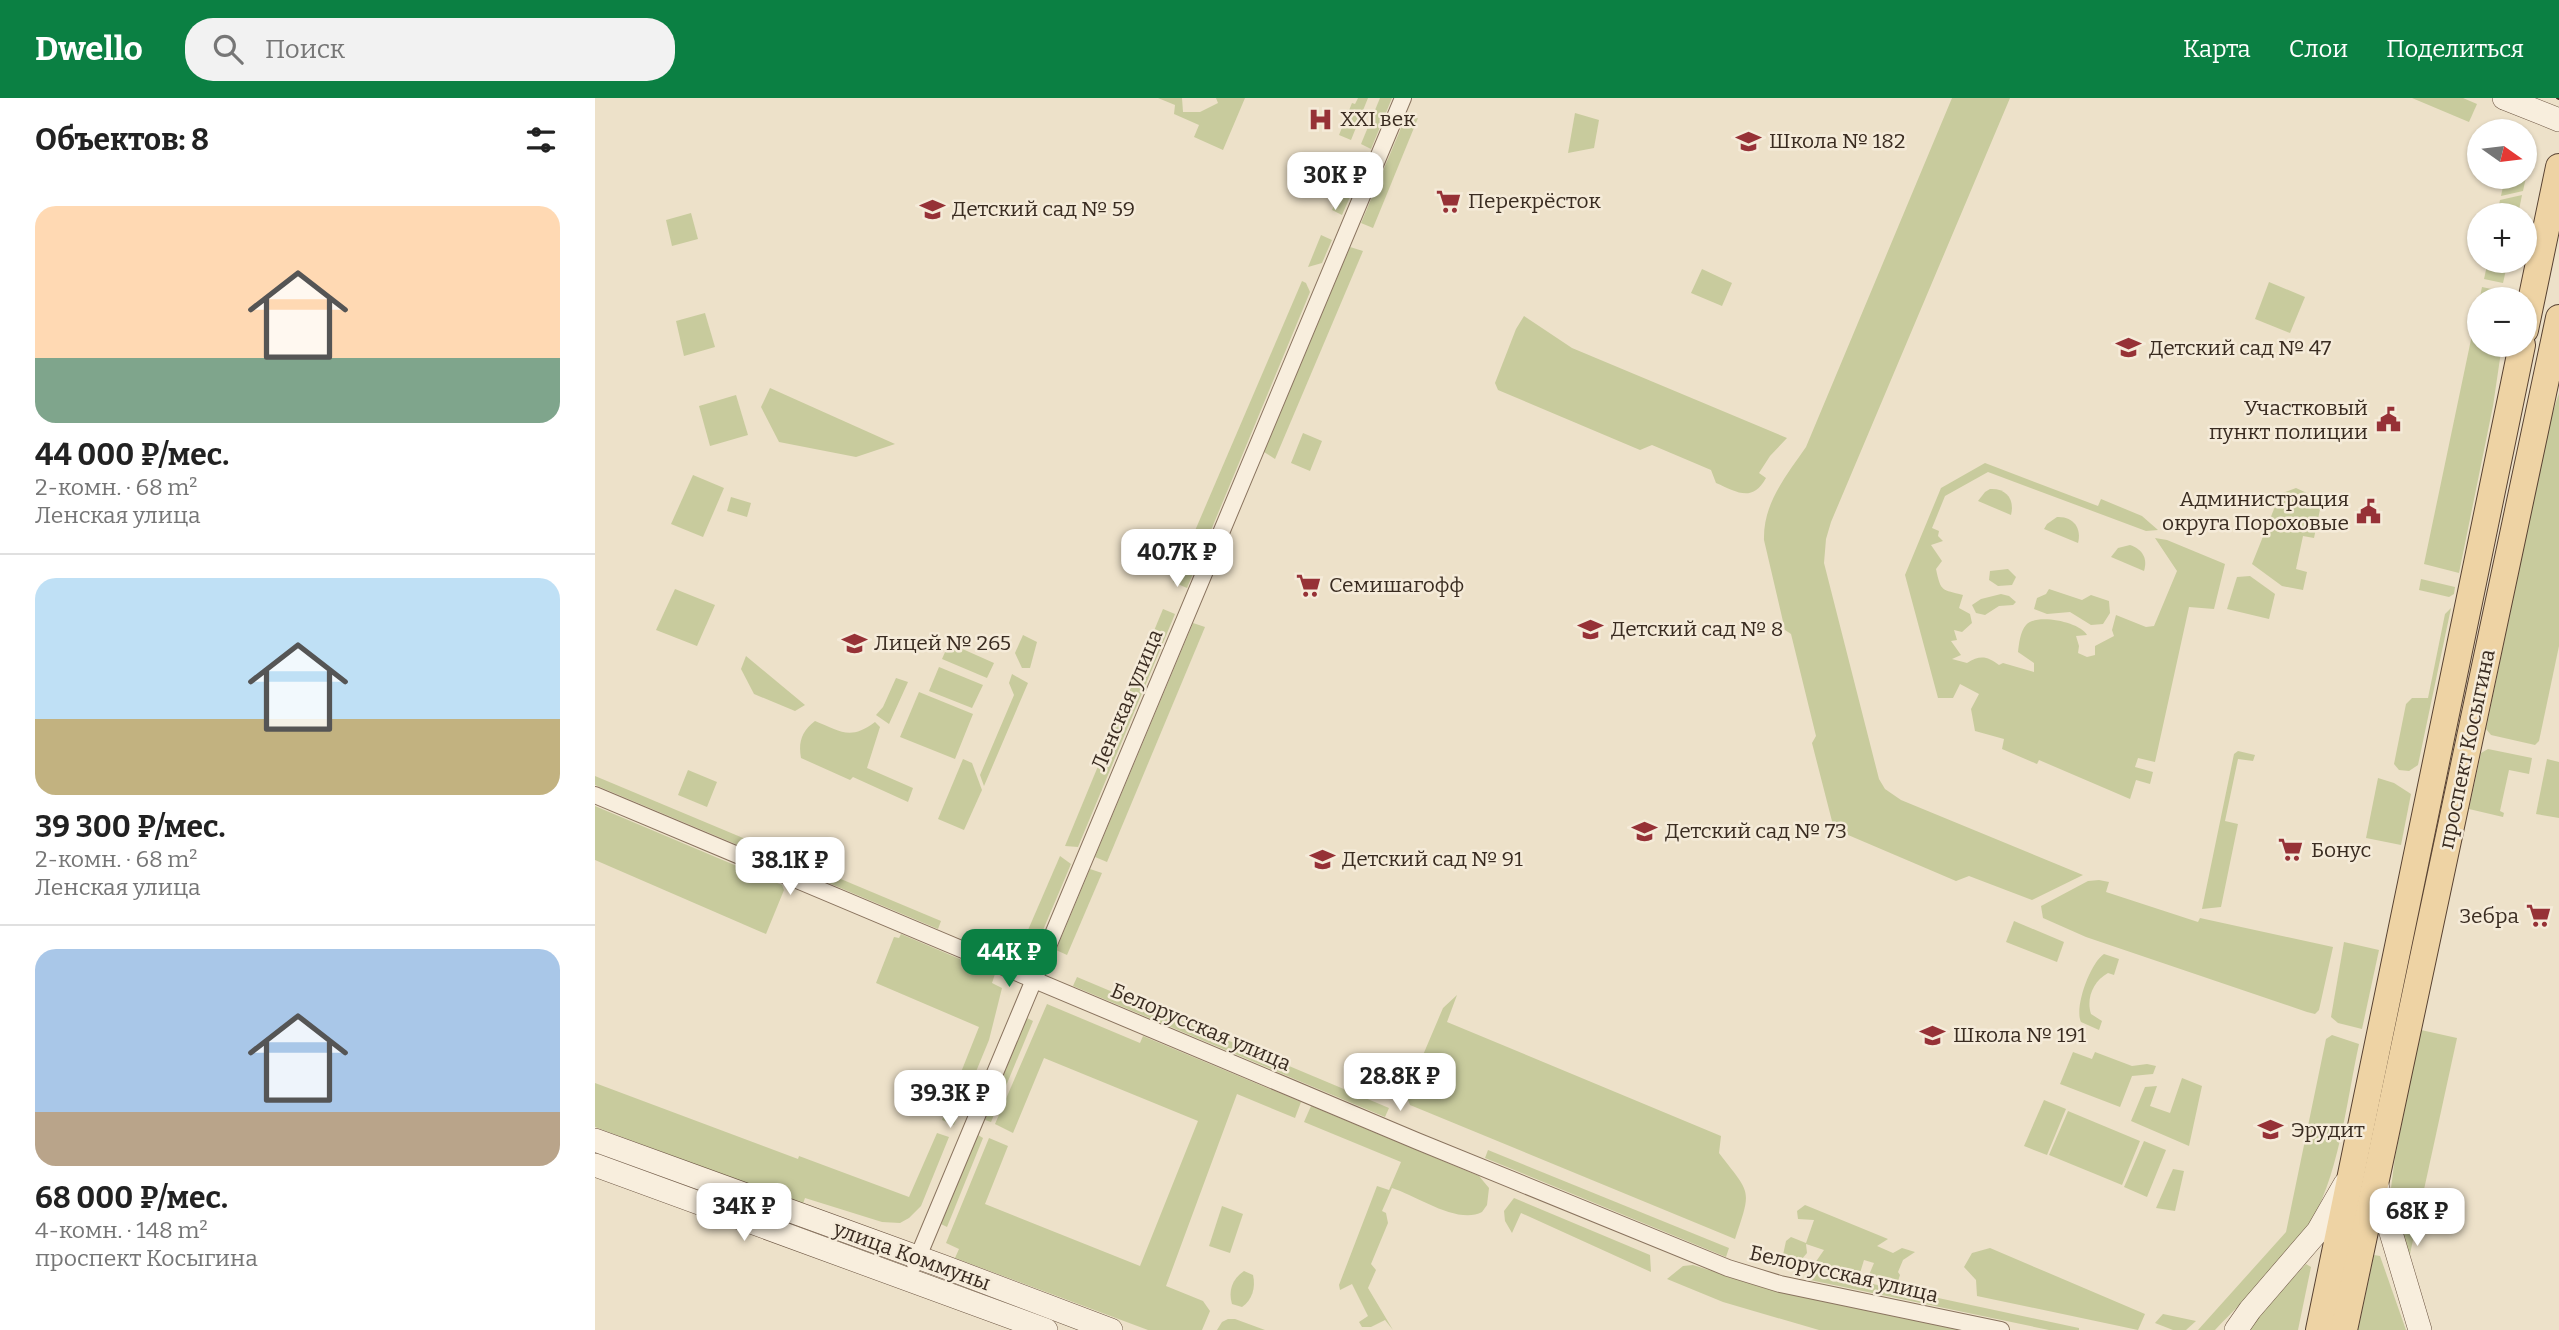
<!DOCTYPE html>
<html lang="ru">
<head>
<meta charset="utf-8">
<style>
	body { margin:0; font-family:Bitter,serif; background:#f2f2f2; color:#222; height:100vh; display:flex; flex-direction:column; font-size:26px; white-space:nowrap }
	* { box-sizing:border-box; margin:0 }
	p { font-size:23px; color:#767676 }
	.icon { flex:none; width:38px; height:38px; fill:none; stroke:currentColor; stroke-width:2; stroke-linecap:round; stroke-linejoin:round }
	.map { position:relative; flex:1; overflow:hidden }
	.details { display:flex; flex-direction:column; background:#fff; width:595px }
	.details>* { flex:none }
	.needle { width:46px; rotate:104deg }
	.controls { position:absolute; left:1872px; top:21px; display:grid; gap:14px }
	.controls a { display:grid; place-items:center; width:70px; height:70px; border-radius:50%; background:#fff; box-shadow:0 2px 5px #0004; font-size:35px }
	.price { position:absolute; translate:-50% -60px; padding:0 16px; border-radius:14px; background:#fff; color:#222; font-size:23px; line-height:46px; filter:drop-shadow(0 2px 4px #0008) }
	.price::after { content:''; position:absolute; left:50%; top:42px; width:21px; height:16px; margin-left:-10px; background:inherit; clip-path:polygon(0 0,100% 0,50% 100%) }
	.price.selected { background:#0b8043; color:#fff }
	ul { padding:0; list-style:none }
	li { display:grid; align-content:center; gap:14px; height:371px; padding:0 35px }
	li+li { border-top:2px solid #e0e0e0 }
	li span { display:grid; place-items:center; height:217px; border-radius:21px; color:#555 }
	li>.icon { margin-inline-start:auto }
	span .icon { width:126px; height:126px; fill:#fffc; stroke-width:1 }
	li b { font-size:30px }
	h2 { display:flex; justify-content:space-between; align-items:center; height:84px; padding:0 35px; font-size:30px }
	header { display:flex; align-items:center; gap:42px; box-sizing:border-box; height:98px; padding:0 35px; background:#0b8043; color:#fff }
	header strong { font-size:33px }
	nav { display:flex; gap:38px; margin-inline-start:auto; font-size:24px }
	.search { width:490px; height:63px; background:#f2f2f2; display:flex; align-items:center; gap:18px; box-sizing:border-box; padding:0 24px; border-radius:28px; color:#767676; font-size:26px }
	main { display:flex; flex:1; min-height:0 }
	.map>svg:first-child { display:block }
	.green { fill:#c8cb9d }
	.lines { fill:none; stroke-linecap:round; stroke-linejoin:round }
	.street-casing { stroke:#89735e; stroke-width:18 }
	.secondary-casing { stroke:#6b5441; stroke-width:24 }
	.primary-casing { stroke:#584232; stroke-width:28 }
	.street { stroke:#f8eedd; stroke-width:16 }
	.secondary { stroke:#f8eedd; stroke-width:23 }
	.primary { stroke:#eed3a4; stroke-width:26 }
	.tram { stroke:#3a2c21; stroke-width:2 }
	.labels { text-anchor:middle; stroke-width:5; stroke-linejoin:round; paint-order:stroke }
	.poi-label { font-size:21px; fill:#3a2c21; stroke:#f5ebd9; text-anchor:start }
	.street-label { font-size:21px; fill:#3a2c21; stroke:#f5ebd9 }
</style>
</head>
<body>
<header>
<strong>Dwello</strong>
<div class="search"><svg class="icon" aria-label="search" viewBox="0 0 24 24"><circle cx="10" cy="10" r="6"/><path d="M15 15l6 6"/></svg>Поиск</div>
<nav><a>Карта</a><a>Слои</a><a>Поделиться</a></nav>
</header>
<main>
<section class="details">
<h2>Объектов: 8<svg class="icon" aria-label="filters" viewBox="0 0 24 24"><path d="M4 7h16M4 17h16"/><circle cx="9" cy="7" r="2"/><circle cx="15" cy="17" r="2"/></svg></h2>
<ul>
<li><span style="background:linear-gradient(#ffd9b3 70%,#7fa58c 0)"><svg class="icon" aria-label="home" viewBox="0 0 24 24"><path d="M3 11l9-7 9 7M6 9v11h12V9"/></svg></span><div><b>44 000 ₽/мес.</b><p>2-комн. · 68 m²</p><p>Ленская улица</p></div></li>
<li><span style="background:linear-gradient(#bfe0f5 65%,#c2b280 0)"><svg class="icon" aria-label="home" viewBox="0 0 24 24"><path d="M3 11l9-7 9 7M6 9v11h12V9"/></svg></span><div><b>39 300 ₽/мес.</b><p>2-комн. · 68 m²</p><p>Ленская улица</p></div></li>
<li><span style="background:linear-gradient(#a9c7e8 75%,#b9a48a 0)"><svg class="icon" aria-label="home" viewBox="0 0 24 24"><path d="M3 11l9-7 9 7M6 9v11h12V9"/></svg></span><div><b>68 000 ₽/мес.</b><p>4-комн. · 148 m²</p><p>проспект Косыгина</p></div></li>
</ul>
</section>
<div class="map">
<svg width="1964" height="1232" viewBox="0 0 1964 1232">
	<rect width="100%" height="100%" fill="#ede1c9"/>
	<!-- green -->
	<g class="green">
		<path d="M 563,0 L 587,0 L 588,14 L 605,14 L 623,5 L 621,0 L 650,0 L 628,52 L 599,39 L 604,27 L 579,16 L 580,7 Z"/>
		<path d="M 763,0 L 773,0 L 756,42 L 744,37 L 757,5 L 760,6 Z"/>
		<path d="M 785,0 L 797,0 L 776,51 L 766,46 Z"/>
		<path d="M 1357,0 L 1415,0 L 1236,424 L 1231,441 L 1229,465 L 1284,681 L 1290,691 L 1306,702 L 1488,777 L 1437,802 L 1374,778 L 1361,783 L 1239,731 L 1217,645 L 1221,638 L 1196,536 L 1190,532 L 1169,442 C 1168,405 1191,378 1211,349 Z"/>
		<path d="M 1817,0 L 1868,0 L 1882,6 L 1874,24 Z"/>
		<path d="M 980,15 L 1004,22 L 999,50 L 973,55 Z"/>
		<path d="M 823,20 L 778,130 L 766,125 L 809,23 Z"/>
		<path d="M 1930,59 L 1935,61 L 1928,93 L 1906,98 L 1910,79 L 1930,79 Z"/>
		<path d="M 751,79 L 762,83 L 747,117 L 737,112 Z"/>
		<path d="M 1927,97 L 1923,117 L 1902,117 L 1905,102 Z"/>
		<path d="M 96,115 L 103,141 L 77,148 L 71,122 Z"/>
		<path d="M 726,137 L 737,142 L 727,165 L 713,169 Z"/>
		<path d="M 755,149 L 768,153 L 680,361 L 669,354 Z"/>
		<path d="M 1893,163 L 1913,163 L 1908,185 L 1889,181 Z"/>
		<path d="M 1107,171 L 1137,185 L 1127,208 L 1096,195 Z"/>
		<path d="M 707,183 L 711,185 L 715,194 L 592,490 L 578,484 Z"/>
		<path d="M 1674,184 L 1710,199 L 1695,235 L 1660,221 Z"/>
		<path d="M 1887,189 L 1915,195 L 1914,201 L 1885,201 L 1885,247 L 1907,247 L 1898,308 L 1864,475 L 1829,466 Z"/>
		<path d="M 110,215 L 120,249 L 89,258 L 81,223 Z"/>
		<path d="M 929,218 L 977,250 L 1192,340 L 1175,358 L 1164,375 L 1171,380 C 1157,405 1142,394 1121,385 L 1116,372 L 1057,347 L 1045,352 L 903,292 L 900,285 L 921,231 Z"/>
		<path d="M 175,290 L 300,346 L 261,359 L 184,344 L 166,309 Z"/>
		<path d="M 1964,295 L 1964,548 L 1944,643 L 1940,647 L 1896,637 L 1891,631 L 1956,320 Z"/>
		<path d="M 141,297 L 153,337 L 115,348 L 104,308 Z"/>
		<path d="M 708,335 L 727,343 L 715,373 L 696,365 Z"/>
		<path d="M 1390,365 L 1503,408 L 1506,401 L 1547,418 L 1563,432 L 1551,433 L 1393,374 L 1350,398 L 1337,430 L 1344,433 L 1343,438 L 1348,443 L 1336,447 L 1347,463 L 1341,471 C 1346,495 1347,491 1368,497 L 1364,510 L 1375,516 L 1377,525 L 1367,534 L 1359,532 L 1362,542 L 1356,543 L 1366,557 L 1357,561 L 1372,565 C 1385,557 1392,558 1404,567 L 1408,565 L 1439,574 L 1439,565 L 1423,554 C 1424,546 1425,534 1431,527 C 1441,515 1485,524 1492,537 L 1481,538 L 1484,548 L 1483,555 L 1492,559 L 1500,557 L 1500,548 L 1519,538 L 1517,532 L 1521,517 L 1551,529 L 1559,528 L 1582,473 L 1560,440 L 1572,442 L 1630,466 L 1619,511 L 1594,509 L 1560,664 L 1543,660 L 1540,669 L 1558,674 L 1555,686 L 1541,682 L 1535,701 L 1444,662 L 1442,666 L 1407,651 L 1409,641 L 1380,633 L 1376,611 L 1384,596 L 1365,586 L 1358,600 L 1343,600 L 1310,477 L 1346,390 Z"/>
		<path d="M 98,377 L 129,390 L 108,439 L 76,426 Z"/>
		<path d="M 1701,390 L 1727,402 L 1719,440 L 1708,438 L 1701,471 L 1712,474 L 1708,492 L 1687,488 L 1657,466 L 1685,396 Z"/>
		<path d="M 1395,391 C 1411,390 1420,401 1416,417 L 1383,403 L 1390,394 Z"/>
		<path d="M 136,399 L 156,405 L 152,419 L 132,413 Z"/>
		<path d="M 1462,419 C 1478,418 1487,430 1483,445 L 1449,431 L 1452,426 Z"/>
		<path d="M 1535,447 C 1547,451 1553,460 1549,473 L 1516,459 L 1523,450 Z"/>
		<path d="M 1413,471 L 1421,479 L 1417,487 L 1403,488 L 1394,482 L 1395,473 Z"/>
		<path d="M 1655,478 L 1680,496 L 1674,521 L 1632,511 L 1642,479 Z"/>
		<path d="M 1826,481 L 1860,489 L 1859,496 L 1854,499 L 1824,492 Z"/>
		<path d="M 80,491 L 120,507 L 102,548 L 61,532 Z"/>
		<path d="M 1454,491 L 1487,502 L 1496,497 L 1514,503 L 1515,515 L 1508,526 L 1496,527 L 1475,514 L 1452,516 L 1439,511 L 1442,500 L 1451,496 Z"/>
		<path d="M 1406,496 L 1414,498 L 1421,504 L 1418,507 L 1404,508 L 1390,517 L 1381,515 L 1377,507 L 1386,501 Z"/>
		<path d="M 1856,510 L 1823,667 L 1814,673 L 1804,672 L 1799,666 L 1811,606 L 1817,600 L 1833,600 L 1850,516 Z"/>
		<path d="M 568,511 L 580,516 L 483,749 L 470,748 Z"/>
		<path d="M 598,525 L 610,529 L 512,764 L 500,759 Z"/>
		<path d="M 428,537 L 442,544 L 435,570 L 427,570 L 420,555 Z"/>
		<path d="M 354,545 L 399,565 L 392,580 L 347,561 Z"/>
		<path d="M 151,558 L 210,607 L 200,613 L 159,596 L 146,571 Z"/>
		<path d="M 344,569 L 388,587 L 377,610 L 334,593 Z"/>
		<path d="M 417,576 L 433,585 L 389,688 L 385,677 L 419,597 L 414,585 Z"/>
		<path d="M 301,580 L 313,584 L 294,626 L 281,617 L 288,609 Z"/>
		<path d="M 324,594 L 378,616 L 360,661 L 305,639 Z"/>
		<path d="M 220,623 C 245,633 255,643 280,624 L 285,629 L 272,670 L 318,690 L 313,704 L 258,679 L 255,682 L 206,660 C 203,644 207,633 220,623 Z"/>
		<path d="M 1893,651 L 1937,660 L 1934,676 L 1914,672 L 1905,713 L 1909,715 L 1908,719 L 1874,711 L 1886,655 Z"/>
		<path d="M 1643,653 L 1660,657 L 1658,663 L 1643,661 L 1630,723 L 1643,726 L 1626,809 L 1607,811 L 1639,656 Z"/>
		<path d="M 368,661 L 377,665 L 387,692 L 369,732 L 343,721 Z"/>
		<path d="M 1952,661 L 1964,664 L 1964,720 L 1941,716 Z"/>
		<path d="M 93,672 L 122,684 L 112,709 L 83,697 Z"/>
		<path d="M 0,678 L 346,823 L 343,831 L 0,687 Z"/>
		<path d="M 1783,680 L 1799,685 L 1816,696 L 1806,747 L 1771,740 Z"/>
		<path d="M 0,708 L 187,787 L 189,792 L 171,836 L 0,762 Z"/>
		<path d="M 465,758 L 476,766 L 443,844 L 430,839 Z"/>
		<path d="M 495,771 L 507,775 L 472,857 L 461,852 Z"/>
		<path d="M 1504,782 L 1514,784 L 1511,794 L 1603,824 L 1605,820 L 1738,849 L 1724,912 L 1720,916 L 1712,914 L 1491,839 L 1448,820 L 1446,808 L 1493,783 Z"/>
		<path d="M 1419,823 L 1469,844 L 1462,864 L 1411,844 Z"/>
		<path d="M 306,836 L 400,876 L 397,885 L 407,890 L 394,942 L 359,1027 L 347,1022 L 384,929 L 281,885 L 299,839 L 304,840 Z"/>
		<path d="M 1749,844 L 1784,852 L 1767,931 L 1743,925 L 1736,919 Z"/>
		<path d="M 1509,856 L 1524,861 L 1519,877 L 1513,875 C 1498,883 1491,901 1496,916 L 1507,923 L 1504,932 L 1486,924 C 1479,910 1495,865 1509,856 Z"/>
		<path d="M 482,879 L 794,1010 L 790,1019 L 478,888 Z"/>
		<path d="M 862,897 L 852,924 L 1126,1038 L 1124,1055 C 1156,1097 1157,1090 1140,1141 L 815,1007 L 811,997 L 848,910 Z"/>
		<path d="M 452,906 L 545,945 L 548,938 L 706,1004 L 700,1020 L 642,996 L 571,1188 L 608,1203 L 615,1213 L 607,1232 L 553,1232 L 360,1160 L 364,1151 L 351,1145 L 394,1040 L 413,1048 L 390,1106 L 545,1168 L 603,1023 L 449,960 L 418,1035 L 400,1026 Z"/>
		<path d="M 432,920 L 438,923 L 396,1024 L 390,1022 Z"/>
		<path d="M 1826,932 L 1862,940 L 1813,1165 L 1797,1112 L 1796,1090 L 1800,1059 Z"/>
		<path d="M 1737,937 L 1764,946 C 1751,1005 1744,1081 1711,1132 C 1689,1165 1648,1202 1620,1232 L 1603,1232 L 1691,1134 L 1731,941 Z"/>
		<path d="M 1478,954 L 1497,961 L 1500,954 L 1537,968 L 1552,966 L 1561,968 L 1558,976 L 1537,978 L 1525,1009 L 1465,986 Z"/>
		<path d="M 1587,980 L 1607,988 L 1594,1048 L 1536,1023 L 1550,989 L 1562,988 L 1555,1008 L 1575,1015 Z"/>
		<path d="M 0,985 L 203,1061 L 204,1058 L 314,1099 L 342,1035 L 354,1039 L 326,1108 L 314,1120 L 305,1125 L 287,1124 L 210,1100 L 208,1106 L 0,1029 Z"/>
		<path d="M 1449,1002 L 1471,1011 L 1452,1057 L 1429,1048 Z"/>
		<path d="M 716,1008 L 884,1078 L 894,1090 L 892,1107 L 887,1114 C 863,1127 822,1098 797,1090 L 787,1113 L 791,1115 L 793,1125 L 776,1166 L 781,1172 L 773,1190 L 798,1232 L 790,1222 L 776,1229 L 767,1229 L 764,1224 L 773,1218 L 757,1186 L 745,1192 L 744,1187 L 782,1088 L 794,1092 L 806,1064 L 709,1024 Z"/>
		<path d="M 1473,1013 L 1545,1043 L 1527,1087 L 1454,1057 Z"/>
		<path d="M 383,1037 L 388,1040 L 352,1129 L 346,1126 Z"/>
		<path d="M 1549,1043 L 1571,1052 L 1552,1099 L 1529,1089 Z"/>
		<path d="M 893,1052 L 1134,1150 L 1131,1159 L 890,1060 Z"/>
		<path d="M 1578,1071 L 1589,1073 L 1580,1113 L 1561,1110 Z"/>
		<path d="M 919,1100 L 1055,1157 L 1056,1174 L 926,1115 L 917,1135 L 910,1123 L 909,1113 Z"/>
		<path d="M 1210,1107 L 1293,1141 L 1282,1148 L 1298,1155 L 1307,1150 L 1320,1154 L 1308,1162 L 1303,1174 L 1305,1177 L 1303,1183 L 1274,1177 L 1279,1165 L 1269,1162 L 1265,1175 L 1220,1165 L 1229,1152 L 1211,1146 L 1212,1155 L 1206,1162 L 1188,1157 L 1191,1143 L 1196,1139 L 1211,1145 L 1219,1122 L 1203,1121 L 1202,1113 Z"/>
		<path d="M 627,1108 L 648,1116 L 635,1155 L 614,1148 Z"/>
		<path d="M 1395,1150 L 1550,1216 L 1543,1232 L 1382,1198 L 1381,1182 L 1369,1169 L 1377,1155 Z"/>
		<path d="M 1779,1157 L 1785,1158 L 1811,1232 L 1763,1232 Z"/>
		<path d="M 1711,1166 L 1716,1169 L 1703,1232 L 1650,1232 Z"/>
		<path d="M 1098,1167 L 1183,1194 L 1364,1232 L 1224,1232 L 1128,1204 L 1072,1181 L 1088,1168 Z"/>
		<path d="M 649,1173 L 658,1177 C 661,1190 657,1202 647,1209 L 637,1206 C 633,1193 637,1181 649,1173 Z"/>
		<path d="M 1217,1173 L 1484,1230 L 1484,1232 L 1454,1232 L 1215,1182 Z"/>
		<path d="M 1568,1216 L 1601,1223 L 1591,1232 L 1578,1232 L 1560,1225 Z"/>
		<path d="M 633,1221 L 640,1221 L 670,1232 L 622,1232 L 627,1224 Z"/>
	</g>
	<g class="lines">
		<defs>
			<g id="street">
				<path d="M 0,697 L 822,1043 L 1133,1170 L 1185,1186 L 1406,1232"/>
				<path d="M 320,1166 L 808,0"/>
			</g>
			<g id="secondary">
				<path d="M 1909,0 L 1964,22"/>
				<path d="M 0,1042 L 347,1168 L 516,1232"/>
				<path d="M 0,1067 L 451,1232"/>
				<path d="M 1780,1081 L 1825,1232"/>
				<path d="M 1641,1232 L 1655,1212 L 1723,1133 L 1750,1086"/>
			</g>
			<g id="primary">
				<path d="M 1930,232 L 1964,69"/>
				<path d="M 1724,1232 L 1927,247"/>
				<path d="M 1749,1232 L 1964,220"/>
			</g>
		</defs>
		<!-- street casing -->
		<use href="#street" class="street-casing"/>
		<!-- secondary casing -->
		<use href="#secondary" class="secondary-casing"/>
		<!-- primary casing -->
		<use href="#primary" class="primary-casing"/>
		<!-- street -->
		<use href="#street" class="street"/>
		<!-- secondary -->
		<use href="#secondary" class="secondary"/>
		<!-- primary -->
		<use href="#primary" class="primary"/>
		<!-- tram -->
		<path class="tram" d="M 1962,0 L 1964,1"/>
	</g>
	<!-- icons -->
	<defs>
		<symbol id="hospital-bare" viewBox="-9 -9 18 18"><path d="M-5-5h3v3.5h4V-5h3V5h-3V1.5h-4V5h-3Z" fill="#963136" stroke="#f5ebd9" stroke-width="2.5" paint-order="stroke"/></symbol>
		<symbol id="school-bare" viewBox="-9 -9 18 18"><path d="M0-5L7-2L0 1L-7-2ZM-4 1L0 2.5L4 1V4Q0 6-4 4Z" fill="#963136" stroke="#f5ebd9" stroke-width="2.5" paint-order="stroke"/></symbol>
		<symbol id="supermarket-bare" viewBox="-9 -9 18 18"><path d="M-6-5.5h2.5l.6 2H6L4.5 2H-2.5L-4.4-4H-6ZM-1.5 3.2a1.3 1.3 0 1 0 .1 0ZM3 3.2a1.3 1.3 0 1 0 .1 0Z" fill="#963136" stroke="#f5ebd9" stroke-width="2.5" paint-order="stroke"/></symbol>
		<symbol id="civic-bare" viewBox="-9 -9 18 18"><path d="M-.6-6.5H3V-4.5H.6V-3L4-1V1h2V6H-6V1h2V-1L-.6-3ZM-1.2 2.5V6h2.4V2.5Z" fill="#963136" stroke="#f5ebd9" stroke-width="2.5" paint-order="stroke"/></symbol>
	</defs>
	<g fill-rule="evenodd">
		<use href="#hospital-bare" x="708" y="4" width="35" height="35"/>
		<use href="#school-bare" x="1136" y="26" width="35" height="35"/>
		<use href="#supermarket-bare" x="836" y="86" width="35" height="35"/>
		<use href="#school-bare" x="320" y="94" width="35" height="35"/>
		<use href="#school-bare" x="1516" y="232" width="35" height="35"/>
		<use href="#civic-bare" x="1776" y="304" width="35" height="35"/>
		<use href="#civic-bare" x="1756" y="396" width="35" height="35"/>
		<use href="#supermarket-bare" x="696" y="470" width="35" height="35"/>
		<use href="#school-bare" x="978" y="514" width="35" height="35"/>
		<use href="#school-bare" x="242" y="528" width="35" height="35"/>
		<use href="#school-bare" x="1032" y="716" width="35" height="35"/>
		<use href="#supermarket-bare" x="1678" y="734" width="35" height="35"/>
		<use href="#school-bare" x="710" y="744" width="35" height="35"/>
		<use href="#supermarket-bare" x="1926" y="800" width="35" height="35"/>
		<use href="#school-bare" x="1320" y="920" width="35" height="35"/>
		<use href="#school-bare" x="1658" y="1014" width="35" height="35"/>
	</g>
	<g class="labels">
		<!-- poi labels -->
		<g class="poi-label">
			<text x="745" y="28">XXI век</text>
			<text x="1174" y="50">Школа № 182</text>
			<text x="873" y="110">Перекрёсток</text>
			<text x="357" y="118">Детский сад № 59</text>
			<text x="1554" y="257">Детский сад № 47</text>
			<text x="1773" y="317" text-anchor="end">Участковый<tspan x="1773" dy="24">пункт полиции</tspan></text>
			<text x="1754" y="408" text-anchor="end">Администрация<tspan x="1754" dy="24">округа Пороховые</tspan></text>
			<text x="734" y="494">Семишагофф</text>
			<text x="1016" y="538">Детский сад № 8</text>
			<text x="279" y="552">Лицей № 265</text>
			<text x="1070" y="740">Детский сад № 73</text>
			<text x="1716" y="759">Бонус</text>
			<text x="747" y="768">Детский сад № 91</text>
			<text x="1924" y="825" text-anchor="end">Зебра</text>
			<text x="1358" y="944">Школа № 191</text>
			<text x="1696" y="1039">Эрудит</text>
		</g>
		<!-- street labels -->
		<g class="street-label">
			<text transform="translate(532 602) rotate(-67)" y="7">Ленская улица</text>
			<text transform="translate(1872 651) rotate(-78)" y="7">проспект Косыгина</text>
			<text transform="translate(606 929) rotate(23)" y="7">Белорусская улица</text>
			<text transform="translate(317 1158) rotate(20)" y="7">улица Коммуны</text>
			<text transform="translate(1249 1176) rotate(13)" y="7">Белорусская улица</text>
		</g>
	</g>
</svg>
<div class="controls">
<a><svg class="needle" viewBox="-14 -14 28 28"><path d="M0-13l5 13h-10z" fill="#e53935"/><path d="M0 13l5-13h-10z" fill="#767676"/></svg></a>
<a>+</a>
<a>−</a>
</div>
<b class="price" style="left:740px;top:114px">30K ₽</b>
<b class="price" style="left:582px;top:491px">40.7K ₽</b>
<b class="price" style="left:195px;top:799px">38.1K ₽</b>
<b class="price selected" style="left:414px;top:891px">44K ₽</b>
<b class="price" style="left:805px;top:1015px">28.8K ₽</b>
<b class="price" style="left:355px;top:1032px">39.3K ₽</b>
<b class="price" style="left:149px;top:1145px">34K ₽</b>
<b class="price" style="left:1822px;top:1150px">68K ₽</b>
</div>
</main>
</body>
</html>
